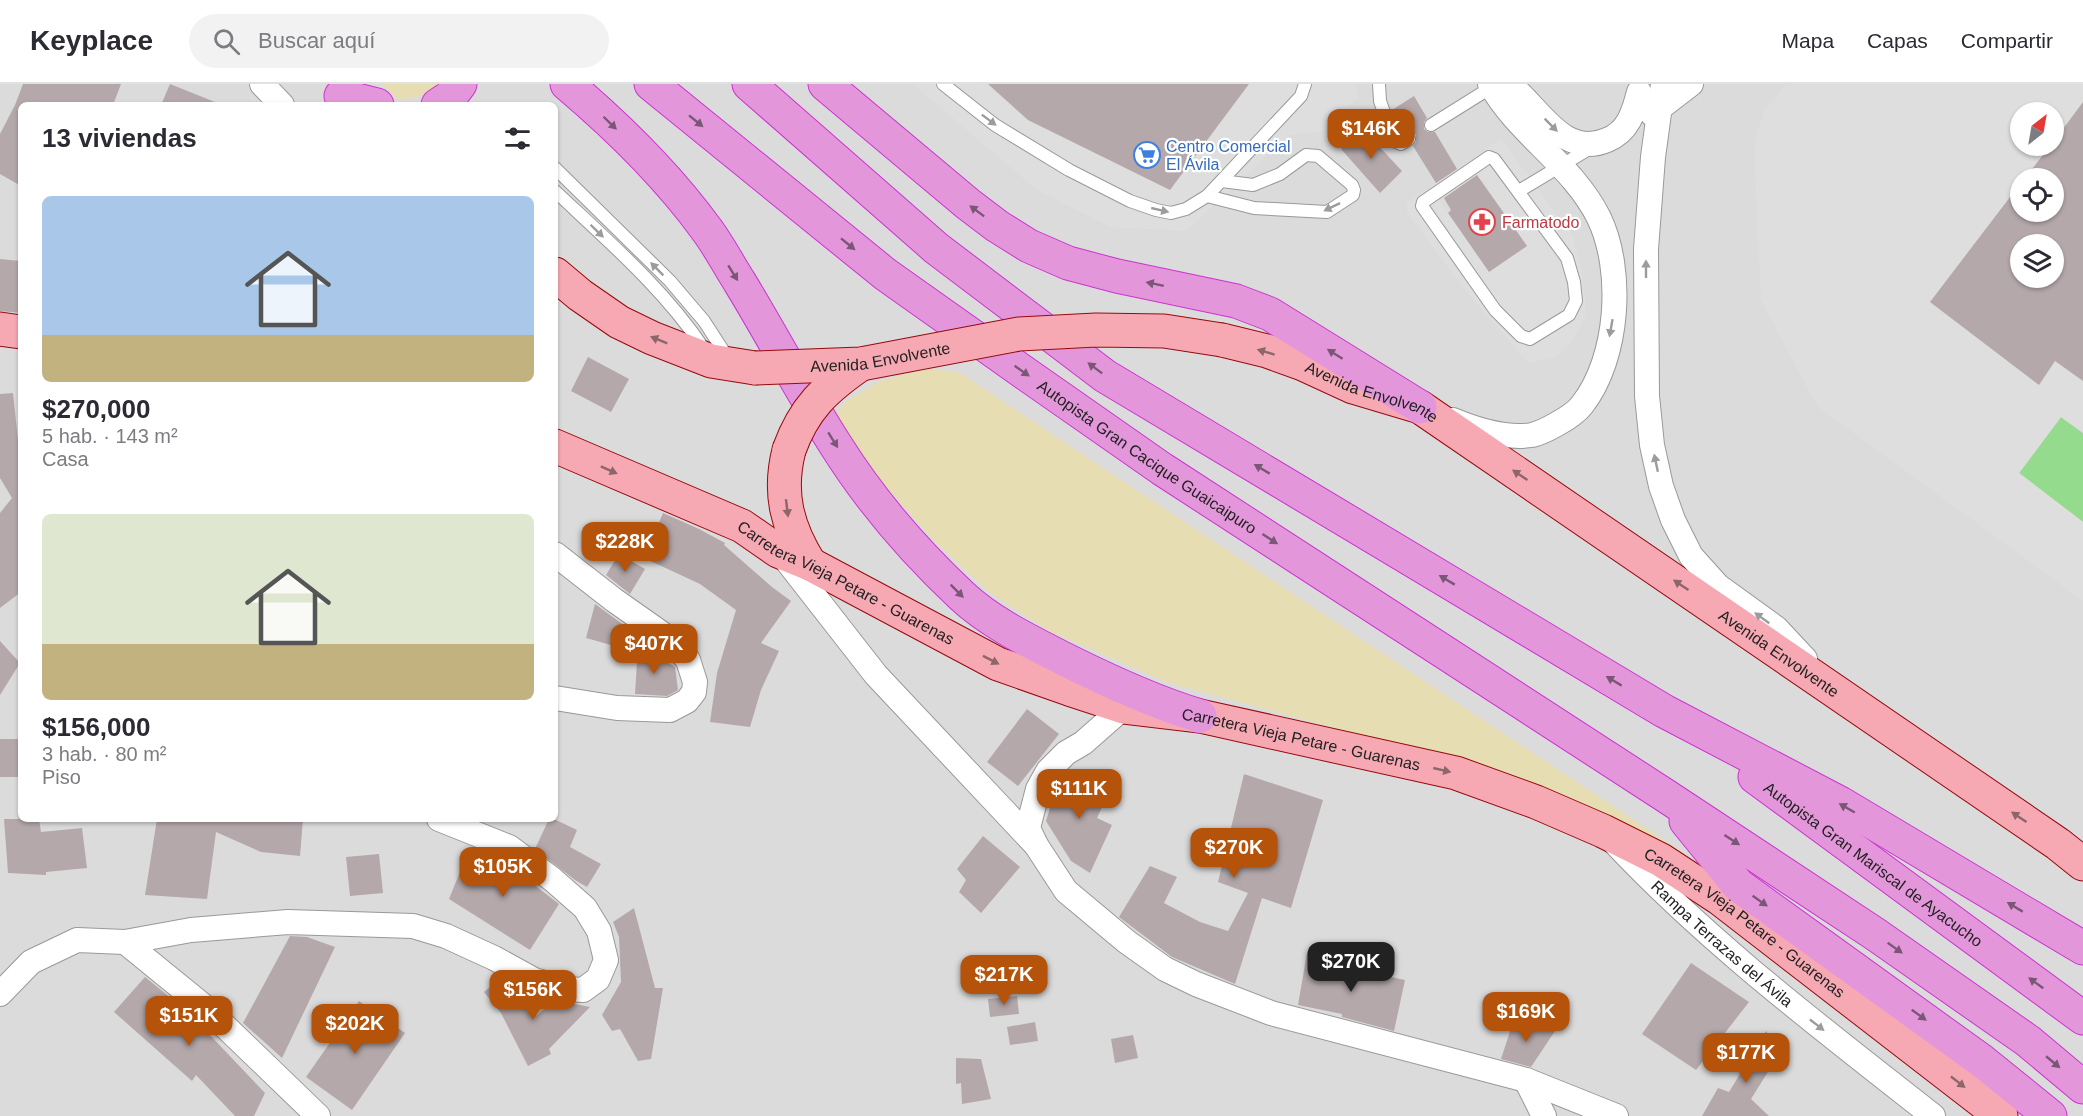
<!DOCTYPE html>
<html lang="es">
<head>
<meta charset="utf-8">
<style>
	body { margin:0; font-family:Arial,sans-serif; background:#f2f2f3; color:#2b2b33; height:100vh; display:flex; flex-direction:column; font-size:22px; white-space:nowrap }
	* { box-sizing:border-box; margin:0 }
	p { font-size:20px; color:#7c7c81 }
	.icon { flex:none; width:33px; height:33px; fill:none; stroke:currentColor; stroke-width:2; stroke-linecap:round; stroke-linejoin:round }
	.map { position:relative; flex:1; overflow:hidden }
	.details { position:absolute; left:18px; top:18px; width:540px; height:720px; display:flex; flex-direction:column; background:#fff; border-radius:9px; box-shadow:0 2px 4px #0004 }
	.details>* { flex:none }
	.needle { width:39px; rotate:31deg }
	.tools { position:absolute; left:2010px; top:18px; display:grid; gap:12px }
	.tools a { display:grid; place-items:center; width:54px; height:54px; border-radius:50%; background:#fff; box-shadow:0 2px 4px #0004; font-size:30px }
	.price { position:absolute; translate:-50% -51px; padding:0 14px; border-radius:12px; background:#b45309; color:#fff; font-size:20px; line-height:39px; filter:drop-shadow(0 2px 3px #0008) }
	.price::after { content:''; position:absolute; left:50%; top:36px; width:18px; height:14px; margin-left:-9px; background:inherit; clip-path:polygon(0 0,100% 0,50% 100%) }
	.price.current { background:#222; color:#fff }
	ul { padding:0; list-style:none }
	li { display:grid; align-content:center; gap:12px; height:318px; padding:0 24px }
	li span { display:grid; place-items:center; height:186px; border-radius:9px; color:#555 }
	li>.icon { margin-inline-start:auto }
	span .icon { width:108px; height:108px; fill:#fffc; stroke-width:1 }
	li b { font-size:26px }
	h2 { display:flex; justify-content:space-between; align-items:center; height:72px; padding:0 24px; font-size:26px }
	header { display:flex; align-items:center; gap:36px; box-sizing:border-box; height:84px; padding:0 30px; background:#fff; border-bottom:2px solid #e1e1e2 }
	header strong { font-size:28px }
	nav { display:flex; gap:33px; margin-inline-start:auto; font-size:21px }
	.search { width:420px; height:54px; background:#f2f2f3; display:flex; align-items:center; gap:15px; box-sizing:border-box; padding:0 21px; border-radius:33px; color:#7c7c81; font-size:22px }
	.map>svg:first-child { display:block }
	.residential { fill:#dcdbdb; fill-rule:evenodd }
	.grass { fill:#e7ddb3 }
	.pitch { fill:#94db8d }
	.parking { fill:#dedede; fill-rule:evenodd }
	.building { fill:#b4a8ab; fill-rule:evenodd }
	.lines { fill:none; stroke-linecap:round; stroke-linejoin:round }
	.service-casing { stroke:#999; stroke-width:14 }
	.minor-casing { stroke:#999; stroke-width:26 }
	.primary-casing { stroke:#960a0e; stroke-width:35 }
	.motorway-casing { stroke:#cb34d1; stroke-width:35 }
	.service { stroke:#fff; stroke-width:12 }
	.minor { stroke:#fff; stroke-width:24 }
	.primary { stroke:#f7a9b3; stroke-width:33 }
	.motorway { stroke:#e397da; stroke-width:33 }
	.primary-bridge-casing { stroke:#960a0e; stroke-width:35; stroke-linecap:butt }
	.primary-bridge { stroke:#f7a9b3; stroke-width:33 }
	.oneway { fill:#9c9c9c }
	.oneway2 { fill:#795775 }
	.oneway3 { fill:#8c666a }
	.labels { text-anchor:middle; stroke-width:4.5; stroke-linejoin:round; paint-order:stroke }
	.shop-label { font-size:16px; fill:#366cbe; stroke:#fff; text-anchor:start }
	.health-label { font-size:16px; fill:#be3a42; stroke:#fff; text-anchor:start }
	.street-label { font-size:16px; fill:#222; stroke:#fff }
</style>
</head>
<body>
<header>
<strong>Keyplace</strong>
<div class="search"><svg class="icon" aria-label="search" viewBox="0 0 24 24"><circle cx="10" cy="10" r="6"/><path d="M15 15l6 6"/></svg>Buscar aquí</div>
<nav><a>Mapa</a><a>Capas</a><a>Compartir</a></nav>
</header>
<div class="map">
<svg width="2083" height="1032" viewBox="0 0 2083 1032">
	<rect width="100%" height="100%" fill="#f1e9ea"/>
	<!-- residential -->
	<path class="residential" d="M 0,0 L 2083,0 L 2083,1032 L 0,1032 ZM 21,21 L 555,21 L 555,735 L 21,735 ZM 2020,28 L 2054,28 L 2054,62 L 2020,62 ZM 2020,94 L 2054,94 L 2054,128 L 2020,128 ZM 2020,160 L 2054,160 L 2054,194 L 2020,194 Z"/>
	<!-- grass -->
	<g class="grass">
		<path d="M 382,0 L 445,0 L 432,10 L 398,16 Z"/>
		<path d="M 930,284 L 960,289 L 1685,770 L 1539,706 L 1477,683 L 1169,599 L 1047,546 L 989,508 L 935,458 L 873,388 L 831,333 L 850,315 L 880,297 Z"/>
	</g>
	<!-- pitch -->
	<path class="pitch" d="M 2061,333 L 2083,349 L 2083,438 L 2019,389 Z"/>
	<!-- parking -->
	<g class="parking">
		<path d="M 913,0 L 988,0 L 1028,36 L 1170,105 L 1249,0 L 1355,0 L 1359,12 L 1326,47 L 1290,51 L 1186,147 L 1110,143 L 1036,105 Z"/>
		<path d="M 1786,0 L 2083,0 L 2083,18 L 2054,57 L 2054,28 L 2020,28 L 2020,62 L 2050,62 L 2025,94 L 2020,94 L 2020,100 L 1930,218 L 2038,300 L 2055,277 L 2083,297 L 2083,349 L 2061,333 L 2019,389 L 2083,438 L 2083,517 L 1817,322 L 1761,216 L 1754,62 L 1764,27 Z"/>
		<path d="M 1501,55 L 1572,151 L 1580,181 L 1585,212 L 1585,233 L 1572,257 L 1555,273 L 1528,279 L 1463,203 L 1407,128 L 1407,119 ZM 1475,88 L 1526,162 L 1489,187 L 1438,114 Z"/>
	</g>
	<!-- building -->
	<g class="building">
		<path d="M 23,0 L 121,0 L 113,21 L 21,21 L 21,102 L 0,90 L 0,50 L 15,21 Z"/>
		<path d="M 170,0 L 220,20 L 220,21 L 161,21 Z"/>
		<path d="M 988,0 L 1249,0 L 1170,106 L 1028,36 Z"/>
		<path d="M 1414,12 L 1427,34 L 1424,38 L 1424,45 L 1428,48 L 1435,48 L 1457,85 L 1436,99 L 1413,62 L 1416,58 L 1416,51 L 1412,48 L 1405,48 L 1392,26 Z"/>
		<path d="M 2083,18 L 2083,297 L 2055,277 L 2039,301 L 1930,218 L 2020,100 L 2020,128 L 2054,128 L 2054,94 L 2025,94 L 2050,62 L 2054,62 L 2054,57 ZM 2020,160 L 2054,160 L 2054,194 L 2020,194 Z"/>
		<path d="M 1361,43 L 1402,87 L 1380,109 L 1341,65 Z"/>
		<path d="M 1477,91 L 1527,162 L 1489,188 L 1448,129 L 1451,126 L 1444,114 Z"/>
		<path d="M 0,175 L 21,177 L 21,229 L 0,227 Z"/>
		<path d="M 588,273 L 629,295 L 611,328 L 571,307 Z"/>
		<path d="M 13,309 L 21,384 L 21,508 L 0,524 L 0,429 L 12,414 L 0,394 L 0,310 Z"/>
		<path d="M 663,429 L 699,445 L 725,459 L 724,461 L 772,503 L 791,517 L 761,559 L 779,567 L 761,606 L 750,643 L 710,638 L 717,589 L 736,526 L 700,500 L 644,474 Z"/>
		<path d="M 619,470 L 645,485 L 630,510 L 606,491 Z"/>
		<path d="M 595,520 L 636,550 L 629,566 L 586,554 Z"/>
		<path d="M 0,557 L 20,579 L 0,611 Z"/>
		<path d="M 638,561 L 675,583 L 678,606 L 667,612 L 635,610 Z"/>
		<path d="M 1027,625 L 1059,650 L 1018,702 L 987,678 Z"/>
		<rect x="0" y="655" width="21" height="38"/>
		<path d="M 1066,689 L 1109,708 L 1097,734 L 1112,741 L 1090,789 L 1071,777 L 1046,737 L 1057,701 Z"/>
		<path d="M 1244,690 L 1323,716 L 1291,824 L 1262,814 L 1235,900 L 1172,873 L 1119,833 L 1150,782 L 1177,793 L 1164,819 L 1200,838 L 1228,847 L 1248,809 L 1218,798 Z"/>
		<path d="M 4,735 L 39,735 L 41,748 L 82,744 L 87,784 L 46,788 L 46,791 L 8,789 Z"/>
		<path d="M 157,735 L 303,735 L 300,772 L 261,768 L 216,748 L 207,815 L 145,811 Z"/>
		<path d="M 549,735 L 554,735 L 577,746 L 570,763 L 601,780 L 587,803 L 575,796 L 535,765 Z"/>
		<path d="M 983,752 L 1020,783 L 981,829 L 959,808 L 966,796 L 957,785 Z"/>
		<path d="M 470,763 L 502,776 L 559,820 L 530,866 L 449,815 Z"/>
		<path d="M 379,770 L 383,809 L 350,812 L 346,773 Z"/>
		<path d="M 634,824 L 655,904 L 663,904 L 651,975 L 638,977 L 620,945 L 612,947 L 602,931 L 621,898 L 619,853 L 613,838 Z"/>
		<path d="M 290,852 L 307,853 L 335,863 L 282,974 L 243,939 Z"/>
		<path d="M 1307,869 L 1330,876 L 1330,880 L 1405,896 L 1394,947 L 1342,933 L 1342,930 L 1298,921 Z"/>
		<path d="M 1691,879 L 1749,918 L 1696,986 L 1642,950 Z"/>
		<path d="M 145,893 L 188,928 L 265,1009 L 254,1032 L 235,1032 L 196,991 L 192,997 L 114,928 Z"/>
		<path d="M 501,894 L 510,899 L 536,932 L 555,916 L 590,923 L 549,965 L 551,970 L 528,982 L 501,929 L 484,908 Z"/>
		<path d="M 1017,912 L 1019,930 L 990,933 L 988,915 Z"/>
		<path d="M 359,917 L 405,949 L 352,1026 L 306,993 Z"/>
		<path d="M 1514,935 L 1555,947 L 1531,983 L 1501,975 Z"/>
		<path d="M 1035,938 L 1038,957 L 1010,961 L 1007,943 Z"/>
		<path d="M 1766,947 L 1781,967 L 1751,1015 L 1769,1032 L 1702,1032 L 1718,1004 L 1729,1008 Z"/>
		<path d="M 1133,951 L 1138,974 L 1115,979 L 1111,955 Z"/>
		<path d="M 956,974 L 981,975 L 991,1015 L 962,1020 L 961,999 L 956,1000 Z"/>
	</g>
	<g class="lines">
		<defs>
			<g id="service">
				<path d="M 943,0 L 995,41 L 1069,86 L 1130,117 L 1156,126 L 1171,129 L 1186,125 L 1207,112 L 1301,12 L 1305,0"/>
				<path d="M 1379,0 L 1380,17 L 1394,57 L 1401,60 L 1409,55"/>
				<path d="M 1431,41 L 1495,1"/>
				<path d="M 1489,73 L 1494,75 L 1567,174 L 1574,198 L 1576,217 L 1569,231 L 1530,255 L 1521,252 L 1495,226 L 1422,122 L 1423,118 Z"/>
				<path d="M 555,84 L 670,197 L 704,237 L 728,274"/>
				<path d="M 555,107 C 607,156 664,205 704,265"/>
				<path d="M 1519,107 L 1592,63"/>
				<path d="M 1207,112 L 1254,124 L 1327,128 L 1353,111 L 1354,106 L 1352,101 L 1318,72 L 1306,71 L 1280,90 L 1253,101 L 1222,97"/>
			</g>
			<g id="minor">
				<path d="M 262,0 L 282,21"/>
				<path d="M 1509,0 C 1539,23 1563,75 1607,56 C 1628,48 1634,28 1639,8"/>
				<path d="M 1663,0 L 1653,73 L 1646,165 L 1647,312 L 1652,361 L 1661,402 L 1673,436 L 1691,472 L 1718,502 L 1776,544 L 1805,575"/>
				<path d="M 1652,30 L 1691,0"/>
				<path d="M 1453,336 C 1477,346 1506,355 1532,351 C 1541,349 1550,344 1557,340 C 1566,335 1576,329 1582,321 C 1619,274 1624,186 1599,134 C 1573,81 1518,50 1490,0"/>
				<path d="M 780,468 L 876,591 L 1036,761 L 1066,807 L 1127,858 L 1165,885 L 1196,900 L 1271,929 L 1526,996 L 1616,1032"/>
				<path d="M 555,470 L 614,516 L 668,554 L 688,576 L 695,598 L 694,608 L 687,617 L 670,626 L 617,624 L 555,614"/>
				<path id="s1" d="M 1615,759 C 1711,861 1824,946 1933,1032"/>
				<path d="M 1036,761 L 1028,744 L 1038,705 L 1048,687 L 1066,669 L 1083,659 L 1124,623"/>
				<path d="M 125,858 L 206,924 L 318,1032"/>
				<path d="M 0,910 L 31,878 L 77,856 L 125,858 L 191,846 L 288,838 L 413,842 L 446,852 L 494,874 L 534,896 L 567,905 L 583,906 L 598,895 L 606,876 L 599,847 L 585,824 L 552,795 L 509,763 L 439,735"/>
				<path d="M 1526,996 L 1544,1032"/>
			</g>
			<g id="primary">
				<path d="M 555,190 L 580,211 L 619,238 L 652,254 L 711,277 L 755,284"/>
				<path d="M 0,245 L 21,248"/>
				<path id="s2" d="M 1222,256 L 1267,267 L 1303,280 L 1353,303 L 1420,323 L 2058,760 L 2083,780"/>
				<path id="s3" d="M 555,362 L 742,442 L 778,467 L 810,480 L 998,580 L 1069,605 L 1124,623 L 1200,632 L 1456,689 L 1536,718 L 1603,747 L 1661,776 L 1719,814 L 2001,1032"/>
				<path d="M 789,366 C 778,409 787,443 810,480"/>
			</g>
			<g id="motorway">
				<path d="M 567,0 C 619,44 667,91 707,146 C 719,162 728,180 739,197 C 772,251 801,307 835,360 C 870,416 914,467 962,512 C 991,539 1029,557 1064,575 C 1108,597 1153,618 1200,632"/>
				<path id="s4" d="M 651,0 L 885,190 L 1026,290 L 1162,385 L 1666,712 L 1875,850 L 2028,957 L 2083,1003"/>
				<path d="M 749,0 L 936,164 L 1105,292 L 1664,627 L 1840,719 L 2083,864"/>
				<path d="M 825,0 L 968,120 L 997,142 L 1029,162 L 1068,179 L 1117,192 L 1236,217 L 1270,230 L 1420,323"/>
				<path d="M 341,12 L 377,21"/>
				<path d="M 438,21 L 450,13 L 460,0"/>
				<path id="s5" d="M 1755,693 L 2083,934"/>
				<path d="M 1686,737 L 1738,801 L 1982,977 L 2050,1032"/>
			</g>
		</defs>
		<!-- service casing -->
		<use href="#service" class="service-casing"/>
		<!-- minor casing -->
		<use href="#minor" class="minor-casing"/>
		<!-- primary casing -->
		<use href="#primary" class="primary-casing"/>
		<!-- motorway casing -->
		<use href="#motorway" class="motorway-casing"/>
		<!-- service -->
		<use href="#service" class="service"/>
		<!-- minor -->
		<use href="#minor" class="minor"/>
		<!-- primary -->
		<use href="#primary" class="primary"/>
		<!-- motorway -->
		<use href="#motorway" class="motorway"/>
		<defs>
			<g id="primary-bridge">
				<path id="s6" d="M 755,284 L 861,280 L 1019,250 L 1096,246 L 1164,247 L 1222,256"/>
				<path d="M 789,366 C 804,324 825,305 861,280"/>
			</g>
		</defs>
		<!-- primary-bridge casing -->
		<use href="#primary-bridge" class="primary-bridge-casing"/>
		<!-- primary-bridge -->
		<use href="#primary-bridge" class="primary-bridge"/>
	</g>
	<!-- one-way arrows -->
	<defs><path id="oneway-solid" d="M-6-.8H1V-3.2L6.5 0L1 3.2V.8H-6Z" transform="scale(1.5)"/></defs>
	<g class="oneway">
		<use href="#oneway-solid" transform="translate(989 36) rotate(37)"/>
		<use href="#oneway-solid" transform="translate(1551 41) rotate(45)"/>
		<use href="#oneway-solid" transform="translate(1332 123) rotate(154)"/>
		<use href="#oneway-solid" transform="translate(1160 126) rotate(13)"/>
		<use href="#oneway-solid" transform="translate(597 147) rotate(44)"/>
		<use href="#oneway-solid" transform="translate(657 185) rotate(-135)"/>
		<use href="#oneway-solid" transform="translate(1646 185) rotate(-90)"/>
		<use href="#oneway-solid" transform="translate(1611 244) rotate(100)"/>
		<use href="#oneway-solid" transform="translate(1656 379) rotate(-102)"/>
		<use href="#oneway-solid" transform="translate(1762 534) rotate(-144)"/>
		<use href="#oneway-solid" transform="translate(1817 941) rotate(38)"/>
	</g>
	<g class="oneway2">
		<use href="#oneway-solid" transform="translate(696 37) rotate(39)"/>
		<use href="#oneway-solid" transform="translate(610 39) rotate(44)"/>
		<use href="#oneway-solid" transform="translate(977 127) rotate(-143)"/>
		<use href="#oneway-solid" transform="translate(848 160) rotate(39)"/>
		<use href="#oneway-solid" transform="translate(733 189) rotate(58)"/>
		<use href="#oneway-solid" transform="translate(1155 200) rotate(-168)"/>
		<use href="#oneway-solid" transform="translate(1335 270) rotate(-148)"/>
		<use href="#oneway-solid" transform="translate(1095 284) rotate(-143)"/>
		<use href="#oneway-solid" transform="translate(1022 287) rotate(35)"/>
		<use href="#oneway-solid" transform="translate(833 356) rotate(58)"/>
		<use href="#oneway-solid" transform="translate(1262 385) rotate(-149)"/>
		<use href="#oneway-solid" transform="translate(1270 455) rotate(33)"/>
		<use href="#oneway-solid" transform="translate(1447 496) rotate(-149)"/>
		<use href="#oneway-solid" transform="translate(957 507) rotate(45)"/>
		<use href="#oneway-solid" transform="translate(1614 597) rotate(-149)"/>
		<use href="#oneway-solid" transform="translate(1847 724) rotate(-150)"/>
		<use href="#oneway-solid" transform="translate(1732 756) rotate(33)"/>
		<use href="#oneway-solid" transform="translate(1760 817) rotate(35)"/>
		<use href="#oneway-solid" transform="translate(2015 823) rotate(-149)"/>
		<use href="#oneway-solid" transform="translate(1895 864) rotate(35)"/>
		<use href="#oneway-solid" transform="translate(2036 899) rotate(-144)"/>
		<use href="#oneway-solid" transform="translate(1919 931) rotate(36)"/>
		<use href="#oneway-solid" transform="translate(2053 978) rotate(40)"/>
	</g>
	<g class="oneway3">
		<use href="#oneway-solid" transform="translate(659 256) rotate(-158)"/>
		<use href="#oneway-solid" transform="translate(1266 268) rotate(-163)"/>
		<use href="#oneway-solid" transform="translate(609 386) rotate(24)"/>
		<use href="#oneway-solid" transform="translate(1520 391) rotate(-146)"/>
		<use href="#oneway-solid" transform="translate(787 424) rotate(83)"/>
		<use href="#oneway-solid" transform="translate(1681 501) rotate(-146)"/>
		<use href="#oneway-solid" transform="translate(991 576) rotate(27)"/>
		<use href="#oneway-solid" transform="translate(1442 686) rotate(13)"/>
		<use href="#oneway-solid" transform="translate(2019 733) rotate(-146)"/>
		<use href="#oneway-solid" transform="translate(1958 998) rotate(38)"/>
	</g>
	<!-- icons -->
	<defs>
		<symbol id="supermarket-ring" viewBox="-11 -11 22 22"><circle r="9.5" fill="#fff" stroke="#3f7fe0" stroke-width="1.5"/><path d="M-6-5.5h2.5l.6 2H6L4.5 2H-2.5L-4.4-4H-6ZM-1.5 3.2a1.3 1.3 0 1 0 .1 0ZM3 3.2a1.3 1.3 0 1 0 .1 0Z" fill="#3f7fe0"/></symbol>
		<symbol id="pharmacy-ring" viewBox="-11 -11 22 22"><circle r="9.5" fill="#fff" stroke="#e0444e" stroke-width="1.5"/><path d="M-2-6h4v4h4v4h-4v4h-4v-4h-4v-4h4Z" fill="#e0444e"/></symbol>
	</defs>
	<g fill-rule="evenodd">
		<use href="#supermarket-ring" x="1132" y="56" width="30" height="30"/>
		<use href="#pharmacy-ring" x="1467" y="123" width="30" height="30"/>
	</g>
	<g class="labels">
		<!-- shop labels -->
		<g class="shop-label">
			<text x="1166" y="68">Centro Comercial<tspan x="1166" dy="18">El Ávila</tspan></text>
		</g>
		<!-- health labels -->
		<g class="health-label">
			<text x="1502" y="144">Farmatodo</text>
		</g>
		<!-- street labels -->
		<g class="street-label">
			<text dy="6" stroke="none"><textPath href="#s6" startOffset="126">Avenida Envolvente</textPath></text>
			<text dy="6" stroke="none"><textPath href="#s2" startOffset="159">Avenida Envolvente</textPath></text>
			<text dy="6" stroke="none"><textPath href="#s4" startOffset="621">Autopista Gran Cacique Guaicaipuro</textPath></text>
			<text dy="6" stroke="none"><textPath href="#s3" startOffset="322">Carretera Vieja Petare - Guarenas</textPath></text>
			<text dy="6" stroke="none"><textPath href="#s2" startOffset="645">Avenida Envolvente</textPath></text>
			<text dy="6" stroke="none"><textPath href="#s3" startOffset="808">Carretera Vieja Petare - Guarenas</textPath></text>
			<text dy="6" stroke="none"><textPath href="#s5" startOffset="147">Autopista Gran Mariscal de Ayacucho</textPath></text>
			<text dy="6" stroke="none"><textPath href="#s3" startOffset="1294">Carretera Vieja Petare - Guarenas</textPath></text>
			<text dy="6" stroke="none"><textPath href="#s1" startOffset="147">Rampa Terrazas del Ávila</textPath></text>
		</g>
	</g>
</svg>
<div class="tools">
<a><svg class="needle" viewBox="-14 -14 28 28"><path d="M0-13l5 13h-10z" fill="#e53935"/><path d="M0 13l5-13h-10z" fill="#7c7c81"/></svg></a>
<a><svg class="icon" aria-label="locate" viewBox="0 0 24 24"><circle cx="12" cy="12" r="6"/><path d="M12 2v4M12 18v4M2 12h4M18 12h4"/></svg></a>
<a><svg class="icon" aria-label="layers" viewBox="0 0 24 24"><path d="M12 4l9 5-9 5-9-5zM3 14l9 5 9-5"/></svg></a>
</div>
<b class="price" style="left:1371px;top:76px">$146K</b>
<b class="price" style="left:625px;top:489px">$228K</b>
<b class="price" style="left:654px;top:591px">$407K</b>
<b class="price" style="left:1079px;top:736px">$111K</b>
<b class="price" style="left:1234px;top:795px">$270K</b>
<b class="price" style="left:503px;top:814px">$105K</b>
<b class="price current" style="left:1351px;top:909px">$270K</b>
<b class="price" style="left:1004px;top:922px">$217K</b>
<b class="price" style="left:533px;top:937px">$156K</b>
<b class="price" style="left:1526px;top:959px">$169K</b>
<b class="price" style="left:189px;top:963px">$151K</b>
<b class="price" style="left:355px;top:971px">$202K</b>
<b class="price" style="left:1746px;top:1000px">$177K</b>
<section class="details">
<h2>13 viviendas<svg class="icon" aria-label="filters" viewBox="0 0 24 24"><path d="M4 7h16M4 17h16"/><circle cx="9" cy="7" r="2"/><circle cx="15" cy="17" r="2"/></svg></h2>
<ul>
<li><span style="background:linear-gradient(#a9c7e8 75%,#c2b280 0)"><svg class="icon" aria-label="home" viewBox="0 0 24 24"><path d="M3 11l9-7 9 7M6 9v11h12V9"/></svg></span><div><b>$270,000</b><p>5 hab. · 143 m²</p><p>Casa</p></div></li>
<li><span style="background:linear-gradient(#dfe7d0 70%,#c2b280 0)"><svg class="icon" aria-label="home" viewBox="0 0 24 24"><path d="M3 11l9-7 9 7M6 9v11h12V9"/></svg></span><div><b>$156,000</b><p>3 hab. · 80 m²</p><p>Piso</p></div></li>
</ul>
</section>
</div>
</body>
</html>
